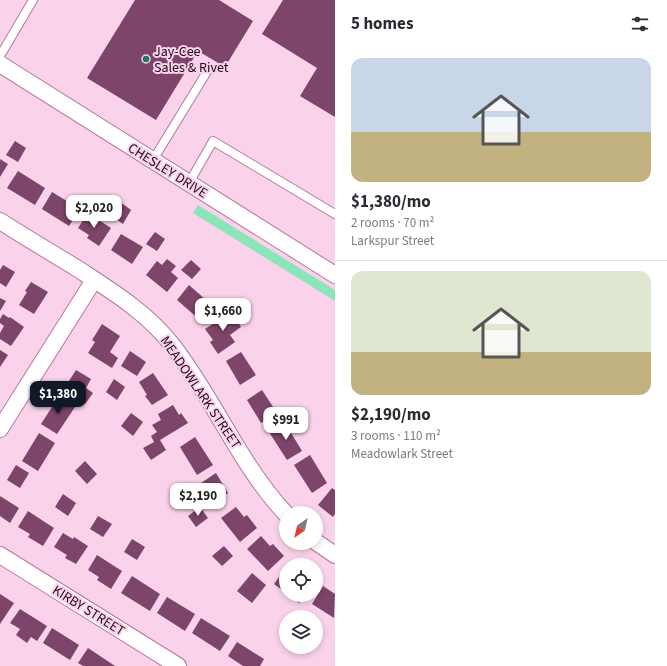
<!DOCTYPE html>
<html lang="en">
<head>
<meta charset="utf-8">
<style>
	body { margin:0; font-family:"Source Sans 3",sans-serif; background:#f7f7f7; color:#2b2b33; height:100vh; display:flex; flex-direction:column; font-size:15px; white-space:nowrap }
	* { box-sizing:border-box; margin:0 }
	p { font-size:13px; color:#7c7c81 }
	.icon { flex:none; width:22px; height:22px; fill:none; stroke:currentColor; stroke-width:2; stroke-linecap:round; stroke-linejoin:round }
	.map { position:relative; flex:1; overflow:hidden }
	.drawer { display:flex; flex-direction:column; background:#fff; width:332px }
	.drawer>* { flex:none }
	.needle { width:26px; rotate:214deg }
	.fabs { position:absolute; left:279px; top:506px; display:grid; gap:8px }
	.fabs a { display:grid; place-items:center; width:44px; height:44px; border-radius:50%; background:#fff; box-shadow:0 2px 6px #0003; font-size:20px }
	.price { position:absolute; translate:-50% -34px; padding:0 9px; border-radius:8px; background:#fff; color:#222; font-size:13px; line-height:26px; filter:drop-shadow(0 1px 2px #0008) }
	.price::after { content:''; position:absolute; left:50%; top:24px; width:12px; height:9px; margin-left:-6px; background:inherit; clip-path:polygon(0 0,100% 0,50% 100%) }
	.price.selected { background:#111827; color:#fff }
	ul { padding:0; list-style:none }
	li { display:grid; align-content:center; gap:8px; height:212px; padding:0 16px }
	li+li { border-top:1px solid #e1e1e2 }
	li span { display:grid; place-items:center; height:124px; border-radius:12px; color:#555 }
	li>.icon { margin-inline-start:auto }
	span .icon { width:72px; height:72px; fill:#fffc; stroke-width:1 }
	li b { font-size:17px }
	h2 { display:flex; justify-content:space-between; align-items:center; height:48px; padding:0 16px; font-size:17px }
	main { display:flex; flex:1; min-height:0 }
	.map>svg:first-child { display:block }
	.green { fill:#8ae6b9 }
	.building { fill:#7d4569 }
	.lines { fill:none; stroke-linecap:round; stroke-linejoin:round }
	.lane-casing { stroke:#b4779d; stroke-width:10 }
	.street-casing { stroke:#b4779d; stroke-width:18 }
	.lane { stroke:#fff; stroke-width:8 }
	.street { stroke:#fff; stroke-width:16 }
	.poi-dot { fill:#197e57; stroke:#fad2ea; stroke-width:1.5 }
	.labels { text-anchor:middle; stroke-width:4; stroke-linejoin:round; paint-order:stroke }
	.poi-label { font-size:14px; fill:#210b1a; stroke:#fad2ea; text-anchor:start }
	.street-label { font-size:14px; fill:#210b1a; stroke:#fad2ea }
</style>
</head>
<body>
<main>
<div class="map">
<svg width="335" height="666" viewBox="0 0 335 666">
	<rect width="100%" height="100%" fill="#fad2ea"/>
	<!-- green -->
	<path class="green" d="M 198,205 L 335,290 L 335,301 L 193,213 Z"/>
	<!-- building -->
	<g class="building">
		<path d="M 135,0 L 219,0 L 253,21 L 225,67 L 198,51 L 156,120 L 87,78 Z"/>
		<path d="M 283,0 L 335,0 L 335,117 L 300,96 L 317,68 L 262,34 Z"/>
		<path d="M 15,141 L 26,148 L 18,162 L 6,155 Z"/>
		<path d="M 0,159 L 8,164 L 0,177 Z"/>
		<path d="M 18,171 L 45,188 L 35,205 L 7,188 Z"/>
		<path d="M 52,192 L 80,209 L 69,226 L 42,209 Z"/>
		<path d="M 119,201 L 131,210 L 123,224 L 110,215 Z"/>
		<path d="M 88,213 L 111,228 L 99,246 L 87,238 L 89,235 L 78,228 Z"/>
		<path d="M 155,232 L 165,239 L 157,251 L 146,244 Z"/>
		<path d="M 121,234 L 143,247 L 132,264 L 111,250 Z"/>
		<path d="M 167,259 L 176,266 L 171,272 L 178,278 L 167,292 L 146,275 L 157,261 L 162,265 Z"/>
		<path d="M 191,260 L 201,269 L 192,279 L 181,270 Z"/>
		<path d="M 3,265 L 15,272 L 6,287 L 0,283 L 0,270 Z"/>
		<path d="M 31,282 L 48,292 L 34,314 L 19,305 L 27,292 L 25,291 Z"/>
		<path d="M 189,285 L 214,307 L 201,321 L 177,300 Z"/>
		<path d="M 0,298 L 6,301 L 0,311 Z"/>
		<path d="M 231,312 L 241,327 L 230,335 L 235,342 L 218,354 L 210,342 L 213,340 L 205,329 Z"/>
		<path d="M 3,314 L 9,318 L 10,317 L 24,327 L 11,346 L 0,339 L 0,333 L 4,326 L 0,323 L 0,319 Z"/>
		<path d="M 102,324 L 120,336 L 110,352 L 118,358 L 112,368 L 88,353 L 95,342 L 92,340 Z"/>
		<path d="M 0,350 L 8,355 L 0,367 Z"/>
		<path d="M 130,351 L 146,362 L 137,376 L 121,366 Z"/>
		<path d="M 241,352 L 256,375 L 240,385 L 226,361 Z"/>
		<path d="M 76,370 L 91,379 L 86,388 L 93,393 L 85,404 L 63,390 Z"/>
		<path d="M 153,373 L 168,395 L 152,405 L 145,396 L 147,395 L 139,382 Z"/>
		<path d="M 114,379 L 125,387 L 117,400 L 106,392 Z"/>
		<path d="M 262,390 L 277,413 L 261,423 L 247,400 Z"/>
		<path d="M 59,396 L 75,407 L 57,434 L 41,424 Z"/>
		<path d="M 173,405 L 179,415 L 181,413 L 188,423 L 160,440 L 166,450 L 151,460 L 143,448 L 154,442 L 151,436 L 157,432 L 152,425 L 161,420 L 158,414 Z"/>
		<path d="M 131,413 L 143,422 L 133,436 L 121,426 Z"/>
		<path d="M 285,423 L 302,451 L 287,460 L 269,432 Z"/>
		<path d="M 39,433 L 55,443 L 38,471 L 22,461 Z"/>
		<path d="M 195,437 L 213,465 L 197,475 L 180,447 Z"/>
		<path d="M 310,455 L 327,483 L 312,493 L 294,465 Z"/>
		<path d="M 85,461 L 97,474 L 87,484 L 75,471 Z"/>
		<path d="M 16,465 L 29,473 L 20,488 L 7,480 Z"/>
		<path d="M 216,473 L 228,493 L 214,503 L 201,483 Z"/>
		<path d="M 332,488 L 335,490 L 335,514 L 333,517 L 318,505 Z"/>
		<path d="M 63,494 L 76,503 L 68,516 L 55,507 Z"/>
		<path d="M 0,496 L 19,508 L 10,523 L 0,516 Z"/>
		<path d="M 200,507 L 208,518 L 196,527 L 188,516 Z"/>
		<path d="M 236,507 L 244,517 L 247,515 L 257,528 L 240,542 L 221,518 Z"/>
		<path d="M 28,511 L 54,528 L 43,546 L 28,537 L 30,534 L 18,527 Z"/>
		<path d="M 98,516 L 112,524 L 103,537 L 90,529 Z"/>
		<path d="M 63,533 L 73,539 L 74,537 L 88,546 L 76,564 L 65,558 L 67,555 L 54,547 Z"/>
		<path d="M 261,536 L 270,546 L 273,544 L 284,556 L 268,571 L 247,549 Z"/>
		<path d="M 132,539 L 145,547 L 137,560 L 124,552 Z"/>
		<path d="M 224,546 L 233,556 L 222,566 L 212,556 Z"/>
		<path d="M 97,555 L 122,571 L 111,589 L 97,580 L 99,577 L 88,570 Z"/>
		<path d="M 286,567 L 286,593 L 274,584 Z"/>
		<path d="M 252,573 L 266,585 L 252,603 L 237,591 Z"/>
		<path d="M 132,576 L 160,594 L 150,611 L 121,593 Z"/>
		<path d="M 323,586 L 335,594 L 334,618 L 312,604 Z"/>
		<path d="M 0,594 L 14,603 L 0,624 Z"/>
		<path d="M 288,595 L 305,595 L 299,603 Z"/>
		<path d="M 167,597 L 195,614 L 185,631 L 157,613 Z"/>
		<path d="M 20,609 L 47,626 L 37,641 L 31,637 L 27,643 L 16,635 L 20,629 L 10,623 Z"/>
		<path d="M 201,618 L 230,636 L 220,651 L 192,633 Z"/>
		<path d="M 52,628 L 79,645 L 70,660 L 43,643 Z"/>
		<path d="M 237,642 L 264,659 L 260,666 L 243,666 L 228,656 Z"/>
		<path d="M 88,648 L 115,666 L 83,666 L 78,663 Z"/>
	</g>
	<g class="lines">
		<defs>
			<g id="lane">
				<path d="M 0,56 L 33,0"/>
				<path d="M 153,160 L 208,70"/>
				<path d="M 189,183 L 213,141 L 335,214"/>
			</g>
			<g id="street">
				<path d="M 0,64 L 335,275"/>
				<path d="M 0,221 C 25,237 50,252 75,267 C 110,290 147,312 173,346 C 214,399 240,465 286,514"/>
				<path d="M 0,429 L 94,280"/>
				<path d="M 316,542 L 335,555"/>
				<path d="M 0,555 L 178,666"/>
			</g>
		</defs>
		<!-- lane casing -->
		<use href="#lane" class="lane-casing"/>
		<!-- street casing -->
		<use href="#street" class="street-casing"/>
		<!-- lane -->
		<use href="#lane" class="lane"/>
		<!-- street -->
		<use href="#street" class="street"/>
	</g>
	<!-- markers -->
	<circle class="poi-dot" cx="146" cy="59" r="4"/>
	<g class="labels">
		<!-- poi labels -->
		<g class="poi-label">
			<text x="154" y="56">Jay-Cee<tspan x="154" dy="16">Sales &amp; Rivet</tspan></text>
		</g>
		<!-- street labels -->
		<g class="street-label">
			<text transform="translate(168 170) rotate(32)" y="5">CHESLEY DRIVE</text>
			<text transform="translate(201 392) rotate(56)" y="5">MEADOWLARK STREET</text>
			<text transform="translate(89 610) rotate(32)" y="5">KIRBY STREET</text>
		</g>
	</g>
</svg>
<div class="fabs">
<a><svg class="needle" viewBox="-14 -14 28 28"><path d="M0-13l5 13h-10z" fill="#e53935"/><path d="M0 13l5-13h-10z" fill="#7c7c81"/></svg></a>
<a><svg class="icon" aria-label="locate" viewBox="0 0 24 24"><circle cx="12" cy="12" r="6"/><path d="M12 2v4M12 18v4M2 12h4M18 12h4"/></svg></a>
<a><svg class="icon" aria-label="layers" viewBox="0 0 24 24"><path d="M12 4l9 5-9 5-9-5zM3 14l9 5 9-5"/></svg></a>
</div>
<b class="price" style="left:94px;top:229px">$2,020</b>
<b class="price" style="left:223px;top:332px">$1,660</b>
<b class="price selected" style="left:58px;top:415px">$1,380</b>
<b class="price" style="left:286px;top:441px">$991</b>
<b class="price" style="left:198px;top:517px">$2,190</b>
</div>
<section class="drawer">
<h2>5 homes<svg class="icon" aria-label="filters" viewBox="0 0 24 24"><path d="M4 7h16M4 17h16"/><circle cx="9" cy="7" r="2"/><circle cx="15" cy="17" r="2"/></svg></h2>
<ul>
<li><span style="background:linear-gradient(#c9d6e8 60%,#c2b280 0)"><svg class="icon" aria-label="home" viewBox="0 0 24 24"><path d="M3 11l9-7 9 7M6 9v11h12V9"/></svg></span><div><b>$1,380/mo</b><p>2 rooms · 70 m²</p><p>Larkspur Street</p></div></li>
<li><span style="background:linear-gradient(#dfe7d0 65%,#c2b280 0)"><svg class="icon" aria-label="home" viewBox="0 0 24 24"><path d="M3 11l9-7 9 7M6 9v11h12V9"/></svg></span><div><b>$2,190/mo</b><p>3 rooms · 110 m²</p><p>Meadowlark Street</p></div></li>
</ul>
</section>
</main>
</body>
</html>
